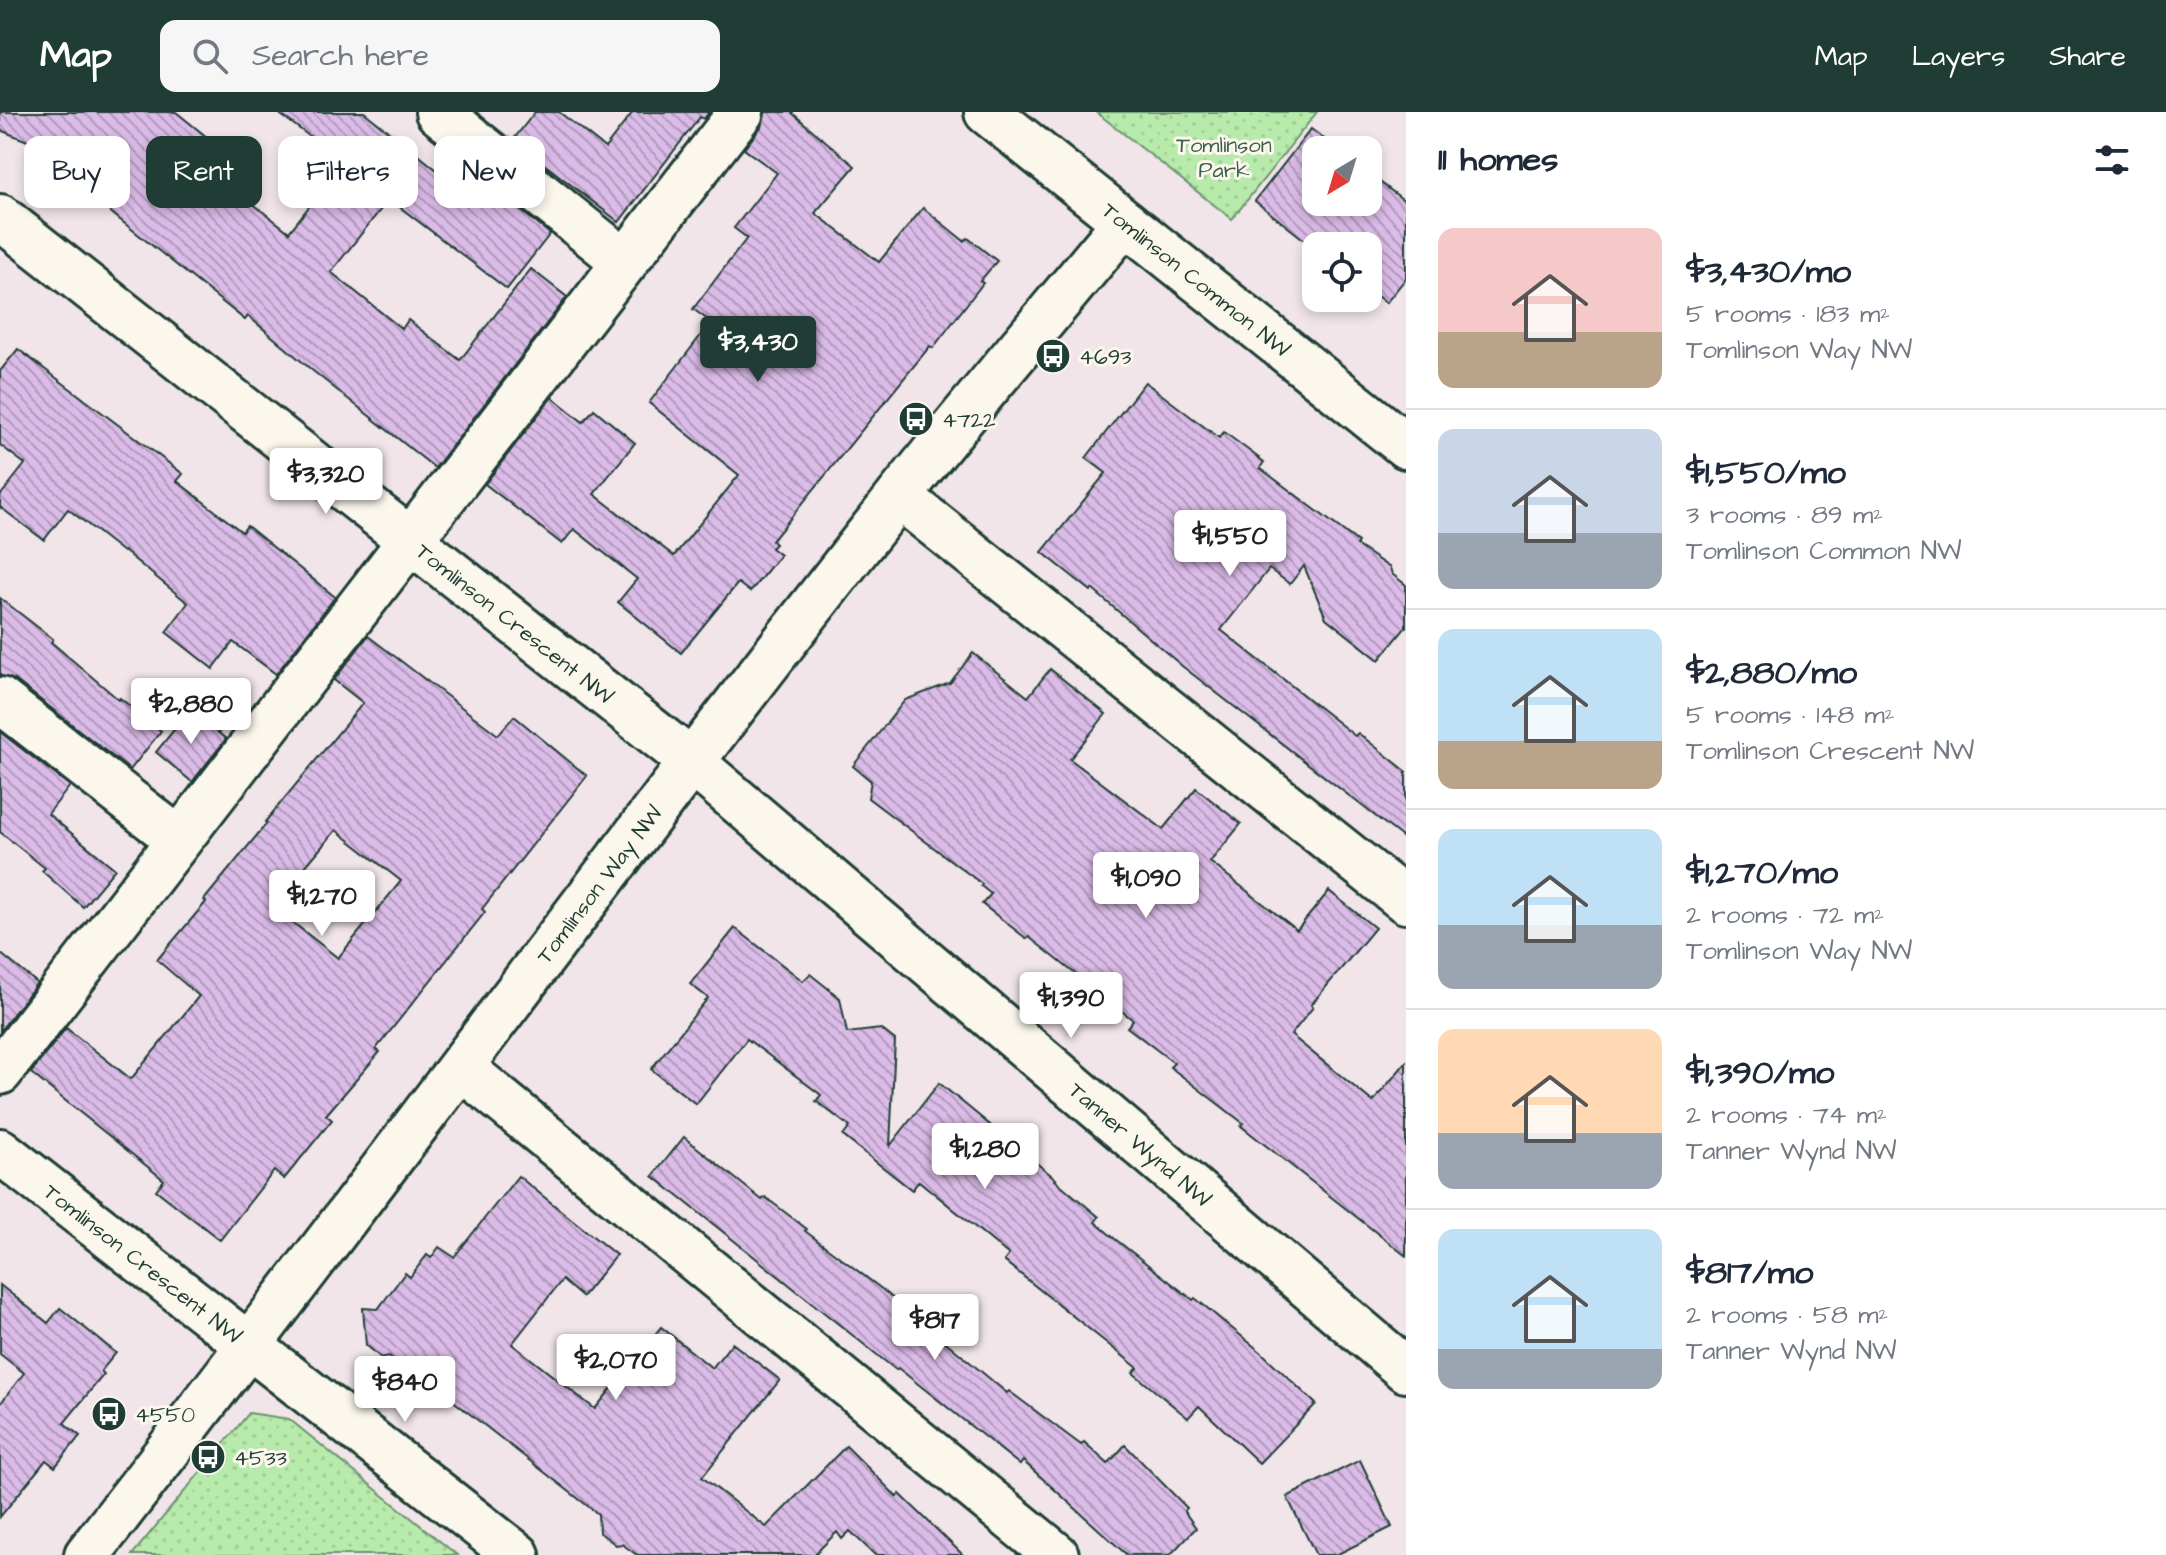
<!DOCTYPE html>
<html lang="en">
<head>
<meta charset="utf-8">
<style>
	body { margin:0; font-family:"Architects Daughter",sans-serif; background:#f6f6f7; color:#1f2937; height:100vh; display:flex; flex-direction:column; font-size:30px; white-space:nowrap }
	* { box-sizing:border-box; margin:0 }
	p { font-size:26px; color:#747a83 }
	.icon { flex:none; width:44px; height:44px; fill:none; stroke:currentColor; stroke-width:2; stroke-linecap:round; stroke-linejoin:round }
	.map { position:relative; flex:1; overflow:hidden }
	.panel { display:flex; flex-direction:column; background:#fff; width:760px }
	.panel>* { flex:none }
	.hud { position:absolute; left:24px; top:24px; width:760px; height:72px; display:flex; gap:16px }
	.needle { width:52px; rotate:218deg }
	.fabs { position:absolute; left:1302px; top:24px; display:grid; gap:16px }
	.fabs a { display:grid; place-items:center; width:80px; height:80px; border-radius:16px; background:#fff; box-shadow:0 4px 12px #0003; font-size:40px }
	.price { position:absolute; translate:-50% -68px; padding:0 18px; border-radius:8px; background:#fff; color:#222; font-size:26px; line-height:52px; filter:drop-shadow(0 2px 4px #0008) }
	.price::after { content:''; position:absolute; left:50%; top:48px; width:24px; height:18px; margin-left:-12px; background:inherit; clip-path:polygon(0 0,100% 0,50% 100%) }
	.price.active { background:#1f3d34; color:#fff }
	ul { padding:0; list-style:none }
	li { display:flex; align-items:center; gap:24px; height:200px; padding:0 32px }
	li+li { border-top:2px solid #e0e1e3 }
	li span { display:grid; place-items:center; flex:none; width:224px; height:160px; border-radius:16px; color:#555 }
	li>.icon { margin-inline-start:auto }
	span .icon { width:96px; height:96px; fill:#fffc; stroke-width:1 }
	li b { font-size:34px }
	h2 { display:flex; justify-content:space-between; align-items:center; height:96px; padding:0 32px; font-size:34px }
	.chip { padding:0 28px; border-radius:16px; background:#fff; box-shadow:0 4px 12px #0003; font-size:28px; line-height:72px }
	.chip.active { background:#1f3d34; color:#fff }
	header { display:flex; align-items:center; gap:48px; box-sizing:border-box; height:112px; padding:0 40px; background:#1f3d34; color:#fff }
	header strong { font-size:38px }
	nav { display:flex; gap:44px; margin-inline-start:auto; font-size:28px }
	.search { width:560px; height:72px; background:#f6f6f7; display:flex; align-items:center; gap:20px; box-sizing:border-box; padding:0 28px; border-radius:16px; color:#747a83; font-size:30px }
	main { display:flex; flex:1; min-height:0 }
	.map>svg:first-child { display:block }
	.park { fill:url(#park-dots); stroke:#6b9470; stroke-width:2 }
	.building { fill:url(#building-back-hatch); stroke:#1f3d34; stroke-width:2; fill-rule:evenodd }
	.lines { fill:none; stroke-linecap:round; stroke-linejoin:round }
	.minor-casing { stroke:#1f3d34; stroke-width:50 }
	.minor { stroke:#fbf7ec; stroke-width:44 }
	.labels { text-anchor:middle; stroke-width:6; stroke-linejoin:round; paint-order:stroke }
	.park-label { font-size:22px; fill:#3d604c; stroke:#fbf7ec }
	.street-label { font-size:22px; fill:#1f3d34; stroke:#fbf7ec }
	.poi-label { font-size:22px; fill:#1f3d34; stroke:#fbf7ec; text-anchor:start }
</style>
</head>
<body>
<header>
<strong>Map</strong>
<div class="search"><svg class="icon" aria-label="search" viewBox="0 0 24 24"><circle cx="10" cy="10" r="6"/><path d="M15 15l6 6"/></svg>Search here</div>
<nav><a>Map</a><a>Layers</a><a>Share</a></nav>
</header>
<main>
<div class="map">
<svg width="1406" height="1443" viewBox="0 0 1406 1443">
	<defs>
		<pattern id="park-dots" width="8" height="8" patternUnits="userSpaceOnUse" patternTransform="scale(2)"><rect width="8" height="8" fill="#b7eaab"/><path d="M2 2h.1M6 6h.1" fill="none" stroke="#9dca94" stroke-width="1.8" stroke-linecap="round"/></pattern>
		<pattern id="building-back-hatch" width="6" height="6" patternUnits="userSpaceOnUse" patternTransform="scale(2)"><rect width="6" height="6" fill="#dbbbe7"/><path d="M-1 5l2 2M0 0l6 6M5-1l2 2" fill="none" stroke="#b199bc"/></pattern>
	</defs>
	<rect width="100%" height="100%" fill="#f1e5ea"/>
	<filter id="ink" filterUnits="userSpaceOnUse"><feTurbulence type="fractalNoise" baseFrequency=".0125" numOctaves="2"/><feDisplacementMap in="SourceGraphic" scale="16" xChannelSelector="R" yChannelSelector="G"/><feConvolveMatrix kernelMatrix="1 2 1 2 8 2 1 2 1" color-interpolation-filters="sRGB"/></filter>
	<g filter="url(#ink)">
		<!-- park -->
		<g class="park">
			<path d="M 1096,0 L 1317,0 L 1232,107 Z"/>
			<path d="M 249,1301 L 289,1307 L 457,1443 L 132,1443 Z"/>
		</g>
		<!-- building -->
		<g class="building">
			<path d="M 0,0 L 176,0 L 234,47 L 219,65 L 289,120 L 344,50 L 277,0 L 364,0 L 470,84 L 483,68 L 550,122 L 507,177 L 389,87 L 331,160 L 402,217 L 408,208 L 460,248 L 531,157 L 567,185 L 435,356 L 313,259 L 248,204 L 245,208 L 58,58 L 68,45 L 0,18 Z"/>
			<path d="M 535,0 L 559,0 L 605,36 L 633,0 L 709,0 L 704,7 L 700,5 L 619,110 L 513,28 Z"/>
			<path d="M 765,0 L 791,0 L 855,54 L 815,101 L 879,150 L 923,96 L 964,129 L 968,126 L 997,149 L 980,169 L 983,171 L 933,236 L 930,234 L 772,429 L 775,432 L 771,436 L 780,443 L 750,480 L 738,471 L 681,541 L 618,490 L 637,467 L 574,417 L 562,432 L 485,372 L 552,285 L 583,310 L 594,297 L 635,331 L 594,382 L 674,444 L 739,363 L 649,291 L 711,210 L 693,197 L 747,126 L 734,116 L 777,61 L 744,37 L 761,15 Z"/>
			<path d="M 1311,17 L 1339,38 L 1316,38 L 1316,90 L 1368,90 L 1368,61 L 1406,90 L 1406,166 L 1386,191 L 1368,177 L 1368,134 L 1316,134 L 1316,137 L 1255,89 Z"/>
			<path d="M 18,237 L 183,362 L 177,369 L 242,420 L 247,414 L 335,485 L 276,562 L 233,530 L 213,557 L 166,520 L 188,491 L 124,439 L 123,440 L 68,397 L 44,428 L 0,395 L 0,384 L 25,352 L 0,333 L 0,259 Z"/>
			<path d="M 1145,270 L 1219,326 L 1224,320 L 1264,350 L 1260,356 L 1358,430 L 1356,433 L 1390,456 L 1392,462 L 1406,473 L 1406,515 L 1379,548 L 1326,506 L 1304,454 L 1290,472 L 1269,457 L 1221,518 L 1355,624 L 1358,621 L 1406,659 L 1406,728 L 1182,554 L 1092,477 L 1091,479 L 1042,440 L 1106,361 L 1086,346 Z"/>
			<path d="M 0,486 L 53,527 L 51,530 L 119,588 L 120,586 L 161,619 L 130,658 L 15,568 L 0,564 Z"/>
			<path d="M 368,524 L 498,623 L 514,604 L 587,664 L 482,797 L 485,800 L 376,937 L 380,940 L 326,1003 L 332,1008 L 284,1067 L 274,1059 L 220,1128 L 156,1078 L 164,1068 L 31,961 L 66,916 L 131,967 L 199,884 L 157,848 L 206,790 L 204,788 L 267,711 L 265,710 L 363,591 L 334,568 ZM 336,718 L 401,769 L 338,846 L 272,794 Z"/>
			<path d="M 973,541 L 1028,585 L 1050,557 L 1106,602 L 1070,647 L 1163,717 L 1196,676 L 1241,712 L 1210,750 L 1297,818 L 1329,779 L 1375,816 L 1311,893 L 1313,895 L 1291,923 L 1373,990 L 1406,950 L 1406,1144 L 1241,1014 L 1243,1011 L 1170,955 L 1174,951 L 1127,915 L 1133,908 L 1029,825 L 1027,827 L 982,792 L 991,782 L 981,774 L 982,772 L 868,686 L 871,669 L 853,654 L 905,588 L 950,571 Z"/>
			<path d="M 190,598 L 226,627 L 192,670 L 156,640 Z"/>
			<path d="M 0,620 L 70,674 L 48,702 L 115,757 L 83,795 L 42,759 L 45,756 L 0,720 Z"/>
			<path d="M 735,816 L 803,869 L 810,862 L 840,886 L 847,921 L 881,917 L 895,928 L 890,1034 L 939,971 L 1056,1067 L 1055,1068 L 1099,1105 L 1095,1110 L 1115,1127 L 1193,1188 L 1195,1186 L 1262,1241 L 1316,1292 L 1259,1351 L 1199,1294 L 1188,1306 L 1133,1261 L 1138,1256 L 1004,1149 L 1009,1143 L 919,1069 L 912,1078 L 843,1024 L 850,1015 L 816,989 L 821,983 L 747,927 L 696,992 L 651,957 L 708,886 L 690,872 Z"/>
			<path d="M 0,841 L 37,871 L 0,919 Z"/>
			<path d="M 684,1025 L 762,1088 L 765,1085 L 807,1117 L 805,1119 L 883,1178 L 1007,1281 L 1009,1279 L 1081,1333 L 1084,1330 L 1108,1352 L 1125,1333 L 1187,1396 L 1184,1399 L 1196,1416 L 1170,1443 L 1127,1443 L 1023,1349 L 1020,1353 L 898,1256 L 896,1258 L 653,1064 Z"/>
			<path d="M 518,1064 L 616,1143 L 582,1185 L 562,1168 L 512,1232 L 595,1297 L 661,1215 L 712,1256 L 732,1231 L 780,1268 L 702,1365 L 766,1415 L 846,1334 L 897,1385 L 900,1382 L 963,1443 L 875,1443 L 850,1419 L 842,1427 L 837,1420 L 814,1443 L 637,1443 L 622,1432 L 616,1433 L 599,1420 L 598,1402 L 429,1270 L 410,1257 L 408,1259 L 389,1244 L 381,1246 L 366,1233 L 363,1196 L 378,1197 L 405,1161 L 410,1165 L 427,1143 L 431,1146 L 439,1135 L 454,1145 Z"/>
			<path d="M 0,1173 L 48,1211 L 60,1196 L 116,1241 L 101,1259 L 104,1262 L 64,1311 L 80,1324 L 55,1355 L 46,1348 L 0,1405 L 0,1292 L 24,1261 L 0,1242 Z"/>
			<path d="M 1360,1348 L 1392,1415 L 1336,1443 L 1316,1443 L 1287,1385 Z"/>
		</g>
		<g class="lines">
			<defs>
				<g id="minor">
					<path d="M 438,0 L 625,150"/>
					<path id="s1" d="M 987,0 L 1406,334"/>
					<path id="s2" d="M 0,105 L 693,651 L 1406,1258"/>
					<path d="M 899,384 L 1406,789"/>
					<path d="M 0,588 L 178,727"/>
					<path d="M 462,956 L 1056,1443"/>
					<path d="M 0,960 L 741,0"/>
					<path id="s3" d="M 0,1039 L 517,1443"/>
					<path id="s4" d="M 87,1443 C 361,1093 622,733 898,385 C 972,292 1049,202 1125,110"/>
				</g>
			</defs>
			<!-- minor casing -->
			<use href="#minor" class="minor-casing"/>
			<!-- minor -->
			<use href="#minor" class="minor"/>
		</g>
	</g>
	<!-- icons -->
	<defs>
		<symbol id="bus-disc" viewBox="-11 -11 22 22"><circle r="9.5" fill="#1f3d34" stroke="#fbf7ec"/><path d="M-5-6H5V4H4V6H2V4H-2V6H-4V4H-5ZM-3.5-4V0h7V-4ZM-3.5 1.2v1.5H-2V1.2ZM2 1.2v1.5H3.5V1.2Z" fill="#fff"/></symbol>
	</defs>
	<g fill-rule="evenodd">
		<use href="#bus-disc" x="1033" y="224" width="40" height="40"/>
		<use href="#bus-disc" x="896" y="287" width="40" height="40"/>
		<use href="#bus-disc" x="89" y="1282" width="40" height="40"/>
		<use href="#bus-disc" x="188" y="1325" width="40" height="40"/>
	</g>
	<g class="labels">
		<!-- park labels -->
		<g class="park-label">
			<text x="1224" y="40">Tomlinson<tspan x="1224" dy="25">Park</tspan></text>
		</g>
		<!-- street labels -->
		<g class="street-label">
			<text dy="8" stroke="none"><textPath href="#s1" startOffset="268">Tomlinson Common NW</textPath></text>
			<text dy="8" stroke="none"><textPath href="#s2" startOffset="656">Tomlinson Crescent NW</textPath></text>
			<text dy="8" stroke="none"><textPath href="#s4" startOffset="844">Tomlinson Way NW</textPath></text>
			<text dy="8" stroke="none"><textPath href="#s2" startOffset="1470">Tanner Wynd NW</textPath></text>
			<text dy="8" stroke="none"><textPath href="#s3" startOffset="182">Tomlinson Crescent NW</textPath></text>
		</g>
		<!-- poi labels -->
		<g class="poi-label">
			<text x="1079" y="252">4693</text>
			<text x="942" y="315">4722</text>
			<text x="135" y="1310">4550</text>
			<text x="234" y="1353">4533</text>
		</g>
	</g>
</svg>
<div class="fabs">
<a><svg class="needle" viewBox="-14 -14 28 28"><path d="M0-13l5 13h-10z" fill="#e53935"/><path d="M0 13l5-13h-10z" fill="#747a83"/></svg></a>
<a><svg class="icon" aria-label="locate" viewBox="0 0 24 24"><circle cx="12" cy="12" r="6"/><path d="M12 2v4M12 18v4M2 12h4M18 12h4"/></svg></a>
</div>
<b class="price active" style="left:758px;top:272px">$3,430</b>
<b class="price" style="left:326px;top:404px">$3,320</b>
<b class="price" style="left:1230px;top:466px">$1,550</b>
<b class="price" style="left:191px;top:634px">$2,880</b>
<b class="price" style="left:1146px;top:808px">$1,090</b>
<b class="price" style="left:322px;top:826px">$1,270</b>
<b class="price" style="left:1071px;top:928px">$1,390</b>
<b class="price" style="left:985px;top:1079px">$1,280</b>
<b class="price" style="left:935px;top:1250px">$817</b>
<b class="price" style="left:616px;top:1290px">$2,070</b>
<b class="price" style="left:405px;top:1312px">$840</b>
<div class="hud">
<a class="chip">Buy</a>
<a class="chip active">Rent</a>
<a class="chip">Filters</a>
<a class="chip">New</a>
</div>
</div>
<section class="panel">
<h2>11 homes<svg class="icon" aria-label="filters" viewBox="0 0 24 24"><path d="M4 7h16M4 17h16"/><circle cx="9" cy="7" r="2"/><circle cx="15" cy="17" r="2"/></svg></h2>
<ul>
<li><span style="background:linear-gradient(#f6c9c9 65%,#b9a48a 0)"><svg class="icon" aria-label="home" viewBox="0 0 24 24"><path d="M3 11l9-7 9 7M6 9v11h12V9"/></svg></span><div><b>$3,430/mo</b><p>5 rooms · 183 m²</p><p>Tomlinson Way NW</p></div></li>
<li><span style="background:linear-gradient(#c9d6e8 65%,#9aa5b1 0)"><svg class="icon" aria-label="home" viewBox="0 0 24 24"><path d="M3 11l9-7 9 7M6 9v11h12V9"/></svg></span><div><b>$1,550/mo</b><p>3 rooms · 89 m²</p><p>Tomlinson Common NW</p></div></li>
<li><span style="background:linear-gradient(#bfe0f5 70%,#b9a48a 0)"><svg class="icon" aria-label="home" viewBox="0 0 24 24"><path d="M3 11l9-7 9 7M6 9v11h12V9"/></svg></span><div><b>$2,880/mo</b><p>5 rooms · 148 m²</p><p>Tomlinson Crescent NW</p></div></li>
<li><span style="background:linear-gradient(#bfe0f5 60%,#9aa5b1 0)"><svg class="icon" aria-label="home" viewBox="0 0 24 24"><path d="M3 11l9-7 9 7M6 9v11h12V9"/></svg></span><div><b>$1,270/mo</b><p>2 rooms · 72 m²</p><p>Tomlinson Way NW</p></div></li>
<li><span style="background:linear-gradient(#ffd9b3 65%,#9aa5b1 0)"><svg class="icon" aria-label="home" viewBox="0 0 24 24"><path d="M3 11l9-7 9 7M6 9v11h12V9"/></svg></span><div><b>$1,390/mo</b><p>2 rooms · 74 m²</p><p>Tanner Wynd NW</p></div></li>
<li><span style="background:linear-gradient(#bfe0f5 75%,#9aa5b1 0)"><svg class="icon" aria-label="home" viewBox="0 0 24 24"><path d="M3 11l9-7 9 7M6 9v11h12V9"/></svg></span><div><b>$817/mo</b><p>2 rooms · 58 m²</p><p>Tanner Wynd NW</p></div></li>
</ul>
</section>
</main>
</body>
</html>
